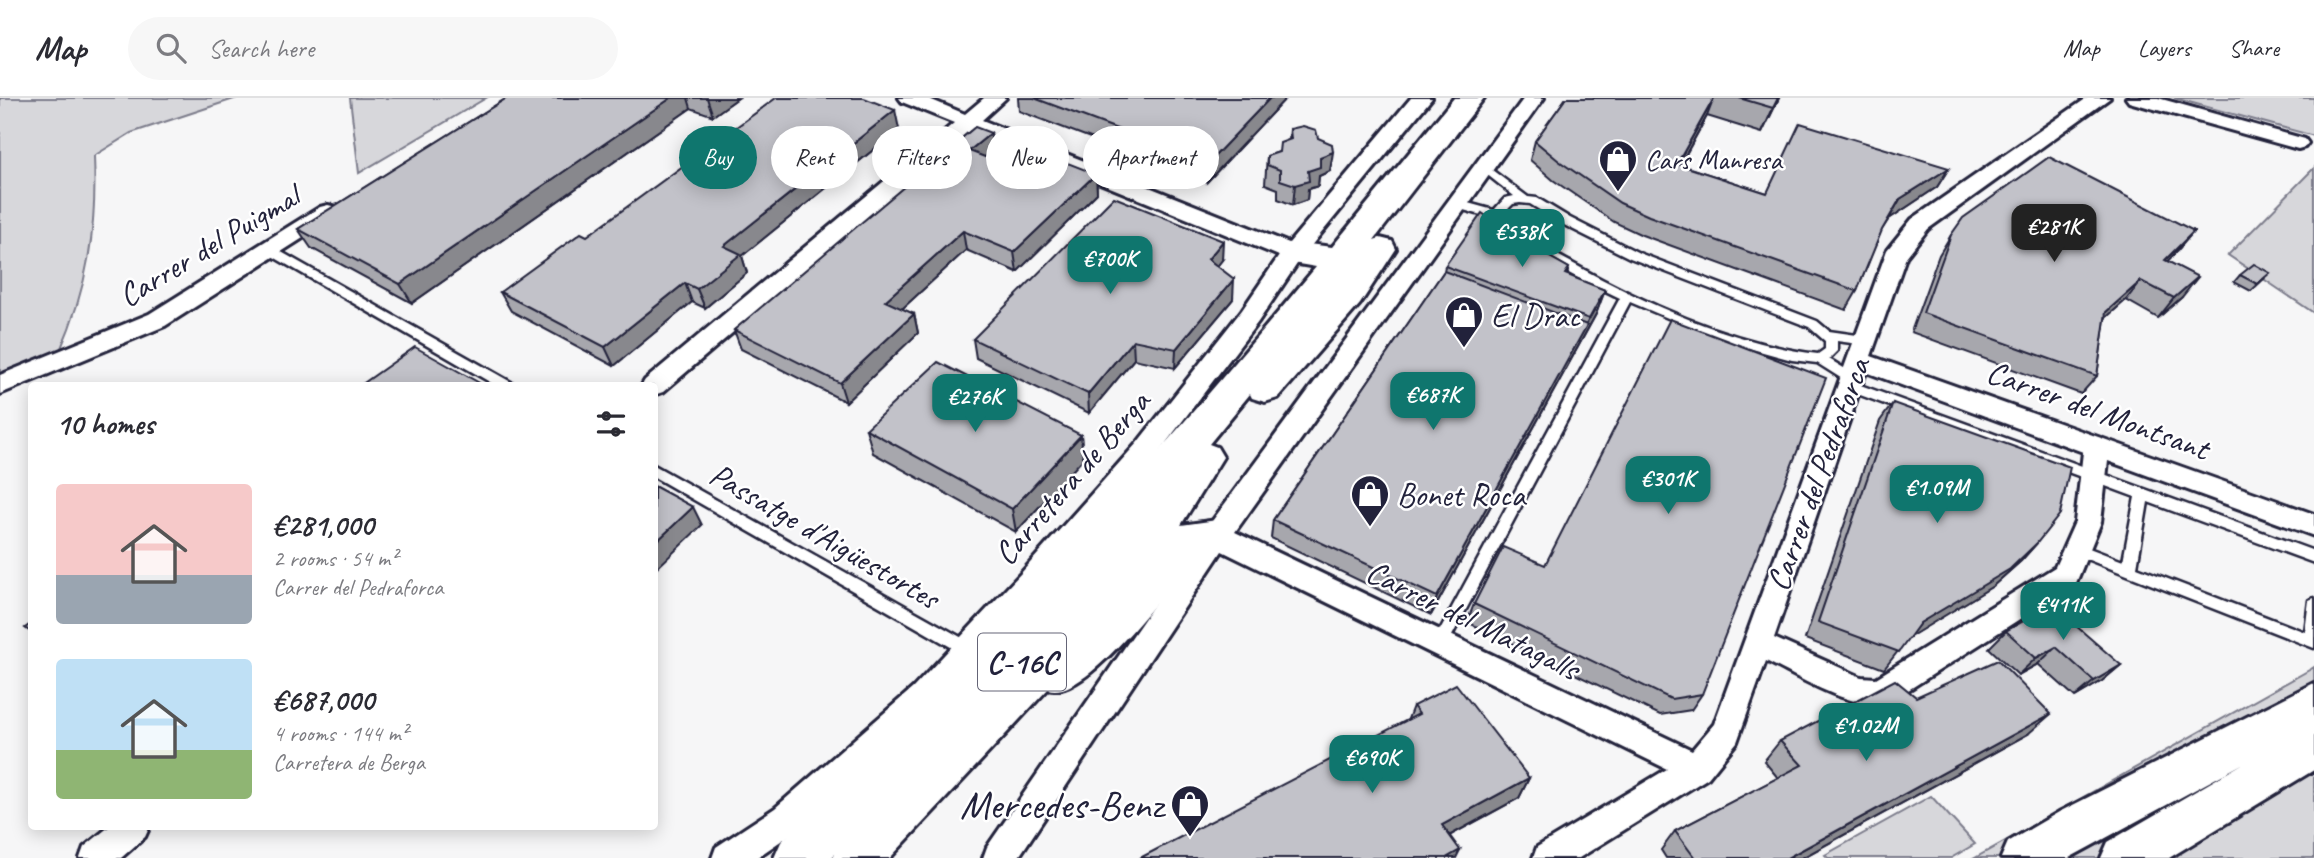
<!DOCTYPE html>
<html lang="en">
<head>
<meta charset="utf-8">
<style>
	body { margin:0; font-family:Caveat,sans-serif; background:#f7f7f7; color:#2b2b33; height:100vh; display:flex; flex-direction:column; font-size:26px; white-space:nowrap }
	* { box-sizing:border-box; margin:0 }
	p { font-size:23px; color:#7c7c81 }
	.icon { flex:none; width:38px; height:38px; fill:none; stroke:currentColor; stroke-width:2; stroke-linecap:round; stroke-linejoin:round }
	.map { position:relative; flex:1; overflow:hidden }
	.side { position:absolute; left:28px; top:284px; width:630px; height:448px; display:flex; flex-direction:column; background:#fff; border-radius:7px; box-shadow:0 4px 18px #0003 }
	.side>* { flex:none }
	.banner { position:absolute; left:679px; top:28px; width:665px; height:63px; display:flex; gap:14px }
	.price { position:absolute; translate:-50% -60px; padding:0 16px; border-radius:14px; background:#0f766e; color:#fff; font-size:23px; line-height:46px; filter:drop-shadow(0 2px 4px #0008) }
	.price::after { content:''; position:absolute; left:50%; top:42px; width:21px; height:16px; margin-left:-10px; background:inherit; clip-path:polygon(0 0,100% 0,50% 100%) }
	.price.active { background:#222; color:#fff }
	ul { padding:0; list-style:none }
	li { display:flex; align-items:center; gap:21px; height:175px; padding:0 28px }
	li span { display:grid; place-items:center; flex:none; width:196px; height:140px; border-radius:7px; color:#555 }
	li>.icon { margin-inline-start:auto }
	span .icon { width:84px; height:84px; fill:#fffc; stroke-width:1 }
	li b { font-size:30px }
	h2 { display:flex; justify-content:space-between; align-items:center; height:84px; padding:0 28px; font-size:30px }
	.chip { padding:0 24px; border-radius:32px; background:#fff; box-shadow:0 4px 18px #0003; font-size:24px; line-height:63px }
	.chip.active { background:#0f766e; color:#fff }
	header { display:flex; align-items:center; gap:42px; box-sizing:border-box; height:98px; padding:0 35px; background:#fff; border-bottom:2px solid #e1e1e2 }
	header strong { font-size:33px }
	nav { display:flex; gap:38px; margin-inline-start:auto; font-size:24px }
	.search { width:490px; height:63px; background:#f7f7f7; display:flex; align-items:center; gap:18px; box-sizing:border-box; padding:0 24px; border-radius:38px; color:#7c7c81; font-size:26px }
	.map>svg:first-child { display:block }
	.green { fill:#d7d7db; stroke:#7c7c8b; stroke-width:2 }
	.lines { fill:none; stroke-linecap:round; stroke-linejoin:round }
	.service-casing { stroke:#22223b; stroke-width:5 }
	.minor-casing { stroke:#22223b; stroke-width:6 }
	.secondary-casing { stroke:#22223b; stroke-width:6 }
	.primary-casing { stroke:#22223b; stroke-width:6 }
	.service { fill:#fff; fill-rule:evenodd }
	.minor { fill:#fff; fill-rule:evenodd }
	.secondary { fill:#fff; fill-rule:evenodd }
	.primary { fill:#fff; fill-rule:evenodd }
	.wall { fill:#a7a7ad; stroke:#22223b; stroke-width:2 }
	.shaded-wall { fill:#88888d; stroke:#22223b; stroke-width:2 }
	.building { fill:#c2c2c9; stroke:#22223b; stroke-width:2 }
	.labels { text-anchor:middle; stroke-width:5; stroke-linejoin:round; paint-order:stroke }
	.far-poi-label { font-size:28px; fill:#22223b; stroke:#fff; text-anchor:start }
	.shield { fill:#fff; stroke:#646476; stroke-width:2 }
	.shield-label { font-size:32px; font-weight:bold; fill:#22223b }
	.street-label { font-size:33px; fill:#22223b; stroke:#fff }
	.poi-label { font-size:33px; fill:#22223b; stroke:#fff; text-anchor:start }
	.near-poi-label { font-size:40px; fill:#22223b; stroke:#fff; text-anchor:end }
</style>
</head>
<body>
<header>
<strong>Map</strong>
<div class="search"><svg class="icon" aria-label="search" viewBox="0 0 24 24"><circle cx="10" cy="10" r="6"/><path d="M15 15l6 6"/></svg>Search here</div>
<nav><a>Map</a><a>Layers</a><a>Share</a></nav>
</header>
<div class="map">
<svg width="2314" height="760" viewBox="0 0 2314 760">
	<rect width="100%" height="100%" fill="#f6f6f7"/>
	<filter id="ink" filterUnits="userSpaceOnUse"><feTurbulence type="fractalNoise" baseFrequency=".0143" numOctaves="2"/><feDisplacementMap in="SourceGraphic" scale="14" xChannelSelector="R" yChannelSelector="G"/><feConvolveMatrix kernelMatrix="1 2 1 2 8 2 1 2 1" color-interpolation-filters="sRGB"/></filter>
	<g filter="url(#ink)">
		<!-- green -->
		<g class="green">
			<path d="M 0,0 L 237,0 L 131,35 L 94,58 C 97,131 88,189 59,255 L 0,278 Z"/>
			<path d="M 350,0 L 486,0 L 359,75 Z"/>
			<path d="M 2174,0 L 2314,0 L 2314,38 Z"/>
			<path d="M 2314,70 L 2314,215 L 2228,157 Z"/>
			<path d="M 2314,569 L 2314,760 L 1975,760 L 2311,571 Z"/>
			<path d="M 1931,698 L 1975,746 L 1951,760 L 1828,760 L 1825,757 Z"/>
		</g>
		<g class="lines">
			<defs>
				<g id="service">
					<path d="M 1484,66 L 1528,99 L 1537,100 L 1570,120 L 1639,155 L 1817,223 L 1829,233 L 1871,239 L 1872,242 L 1871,245 L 1866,247 L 1837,243 L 1837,253 L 1829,261 L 1857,278 L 1859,281 L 1855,285 L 2314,453 L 2314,465 L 2148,404 L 2137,469 L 2305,534 L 2309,502 L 2314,500 L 2314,550 L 2071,455 L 2069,451 L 2071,447 L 2076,445 L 2123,463 L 2135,399 L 1844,291 L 1842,288 L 1847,284 L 1817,265 L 1792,262 L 1745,249 L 1694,231 L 1630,204 L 1445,551 L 1440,553 L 1435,551 L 1432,546 L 1435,541 L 1620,200 C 1583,182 1525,158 1502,123 L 1453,109 L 1453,103 L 1457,102 L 1497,113 L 1495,111 L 1505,100 L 1514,98 L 1480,71 L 1478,69 ZM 1520,105 L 1530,106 L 1562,126 L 1630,160 L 1809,229 L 1825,243 L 1825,251 L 1818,256 C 1735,246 1645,206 1572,165 C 1554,155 1533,145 1519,130 C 1514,125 1511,117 1507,112 L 1513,106 Z"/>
					<path d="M 269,147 L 511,284 L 513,287 L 495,287 L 265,154 L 263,151 Z"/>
					<path d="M 654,367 L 973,546 L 976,551 L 973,556 L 968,558 L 963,556 L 654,379 Z"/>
				</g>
				<g id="minor">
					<path d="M 899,0 L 927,0 L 965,16 L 984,0 L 1006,0 L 982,22 L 1289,145 L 1411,0 L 1432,0 L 1301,160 L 1258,224 L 1155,359 L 935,608 L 797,732 L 756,760 L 712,760 L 716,749 L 775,710 L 913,590 L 1022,474 L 1137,345 L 1242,212 L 1279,158 L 970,32 L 663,294 L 654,297 L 654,287 L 642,287 L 645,282 L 954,25 L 902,4 Z"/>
					<path d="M 1524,0 L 1544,0 L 1235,434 L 1692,652 L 1714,626 L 1887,152 L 1912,121 L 2087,0 L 2110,0 L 1928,131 L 1906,159 L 1871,258 L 2314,416 L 2314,438 L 2108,363 L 2101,424 L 2076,485 L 1891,603 C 1856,616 1798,578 1766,563 L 1737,644 L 1708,680 L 1579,760 L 1533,760 L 1537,749 L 1667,671 L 1222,453 L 1018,760 L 983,760 L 987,749 L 1207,430 ZM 1866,274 L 2083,354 L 2075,424 L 2055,469 L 1876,580 L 1861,579 L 1774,540 Z"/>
					<path d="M 2126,0 L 2158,0 L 2305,41 L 2308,45 L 2305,49 L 2298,51 L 2129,4 Z"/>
					<path d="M 328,107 L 336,109 L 339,114 L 336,119 L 165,228 L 0,296 L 0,277 L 149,216 L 320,109 Z"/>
					<path d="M 110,728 L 150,728 L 145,739 L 121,760 L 80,760 L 84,749 Z"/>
				</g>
				<path id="secondary" d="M 2314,585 L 2314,672 L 2169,760 L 2101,760 L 2108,744 L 2244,665 L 2069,760 L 2001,760 L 2008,744 L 2059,714 Z"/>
				<path id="primary" d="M 1454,0 L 1484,0 L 1374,142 L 1380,140 L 1392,143 L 1396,151 L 1360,206 L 1278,300 L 1265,304 L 1252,300 L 1250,296 L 1209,346 L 1217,349 L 1223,359 L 1181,427 L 1217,422 L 1231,427 L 1237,438 L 1231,449 C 1221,453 1202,453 1196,459 C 1169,484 1087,605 1048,591 L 890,760 L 833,760 L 835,756 L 831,760 L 774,760 L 781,744 C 836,691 892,640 945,585 C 1074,452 1197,312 1316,169 L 1281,163 L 1277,155 L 1281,147 L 1293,144 L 1332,149 Z"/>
			</defs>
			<!-- service casing -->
			<use href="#service" class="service-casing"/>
			<!-- minor casing -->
			<use href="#minor" class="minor-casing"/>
			<!-- secondary casing -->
			<use href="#secondary" class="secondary-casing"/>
			<!-- primary casing -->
			<use href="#primary" class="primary-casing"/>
			<!-- service -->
			<use href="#service" class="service"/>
			<!-- minor -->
			<use href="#minor" class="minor"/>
			<!-- secondary -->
			<use href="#secondary" class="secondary"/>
			<!-- primary -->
			<use href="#primary" class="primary"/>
		</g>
		<!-- wall -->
		<g class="wall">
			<path d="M 507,0 L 738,0 L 713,18 L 691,10 L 412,205 L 311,150 L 298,131 Z"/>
			<path d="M 1018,0 L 1286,0 L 1207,84 L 1019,13 Z"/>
			<path d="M 1566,0 L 1779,0 L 1762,35 L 1707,18 L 1680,67 L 1767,95 L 1949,70 L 1937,89 L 1889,121 L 1881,133 L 1857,193 L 1846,212 L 1642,137 L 1614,124 L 1553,82 L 1530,62 L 1535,43 Z"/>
			<path d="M 899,31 L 742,158 L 747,175 L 705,210 L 692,204 L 614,268 L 511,213 L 500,194 Z"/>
			<path d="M 1290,31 L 1318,40 L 1330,73 L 1319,78 L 1318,88 L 1308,91 L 1307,102 L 1293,107 L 1278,101 L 1278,91 L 1265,86 L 1267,58 L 1279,54 L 1289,42 Z"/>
			<path d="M 991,35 L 993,53 L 1096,76 L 1097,95 L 1017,174 L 966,152 L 902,211 L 914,216 L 918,235 L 846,304 L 741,251 L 734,232 Z"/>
			<path d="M 2194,133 L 2167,163 L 2182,199 L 2158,220 L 2126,202 L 2105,220 L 2097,278 L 2081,296 L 1911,234 L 1939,157 L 1951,137 Z"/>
			<path d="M 1523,144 L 1569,170 L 1567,177 L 1605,192 L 1596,216 L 1431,517 L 1271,440 L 1273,422 L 1444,173 L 1445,168 Z"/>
			<path d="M 1222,162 L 1217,168 L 1233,201 L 1175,270 L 1134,261 L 1089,315 L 976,260 L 973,241 Z"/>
			<path d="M 2240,177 L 2264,181 L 2251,193 L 2234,184 Z"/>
			<path d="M 1893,305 L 2037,445 L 2021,463 L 1993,488 L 1909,539 L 1884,571 L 1805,541 L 1880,323 Z"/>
			<path d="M 866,331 L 1081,337 L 1083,361 L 1016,434 L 873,355 Z"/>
			<path d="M 1474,506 L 1702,596 L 1691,612 L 1660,617 L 1467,524 Z"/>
			<path d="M 2006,533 L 2121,567 L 2102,583 L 2075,599 L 2038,566 L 2018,577 L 1989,550 Z"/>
			<path d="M 1916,599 L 2028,636 L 1802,760 L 1666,760 L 1661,752 L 1675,733 L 1778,680 L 1764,663 L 1780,643 Z"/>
			<path d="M 1413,608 L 1529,680 L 1519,700 L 1449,738 L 1408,621 Z"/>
		</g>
		<!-- shaded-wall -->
		<g class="shaded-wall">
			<path d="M 671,0 L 688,0 L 691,10 L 412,205 L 400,186 Z"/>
			<path d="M 707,0 L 738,0 L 713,18 Z"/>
			<path d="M 1270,0 L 1286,0 L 1207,84 L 1208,65 Z"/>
			<path d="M 1714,0 L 1707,18 L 1670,85 L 1677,66 Z"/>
			<path d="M 1778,0 L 1779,0 L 1762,35 L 1773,10 Z"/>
			<path d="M 895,12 L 899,31 L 742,158 L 747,175 L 705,210 L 697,191 L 724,148 Z"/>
			<path d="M 991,35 L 993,54 L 972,72 L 969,53 Z"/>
			<path d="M 1333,54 L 1330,73 L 1319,78 L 1318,88 L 1308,91 L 1307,102 L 1293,107 L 1295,87 L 1320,59 Z"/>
			<path d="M 1949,70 L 1937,89 L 1889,121 L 1900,101 Z"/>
			<path d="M 1096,76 L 1097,95 L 1017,174 L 1014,154 Z"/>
			<path d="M 963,133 L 966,152 L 890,222 L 885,203 Z"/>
			<path d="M 2194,133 L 2178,152 L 2150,182 L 2165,162 Z"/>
			<path d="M 1223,143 L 1222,162 L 1207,181 L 1208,161 Z"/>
			<path d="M 2198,179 L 2182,199 L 2158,220 L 2174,200 Z"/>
			<path d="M 1234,181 L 1233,201 L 1175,270 L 1176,251 Z"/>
			<path d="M 2141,183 L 2126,202 L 2091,233 L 2106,214 Z"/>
			<path d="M 685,185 L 692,204 L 614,268 L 605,249 Z"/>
			<path d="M 1605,192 L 1596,216 L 1431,517 L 1437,499 Z"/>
			<path d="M 914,216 L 918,235 L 846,304 L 840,285 Z"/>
			<path d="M 1133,242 L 1134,261 L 1089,315 L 1088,296 Z"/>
			<path d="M 1081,337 L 1083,361 L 1016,434 L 1012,411 Z"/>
			<path d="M 693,409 L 702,427 L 654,473 L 654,446 Z"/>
			<path d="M 2037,445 L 2021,463 L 1993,488 L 1905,542 L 1920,525 Z"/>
			<path d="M 2056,549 L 2038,566 L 2018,577 L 2036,560 Z"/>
			<path d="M 2121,567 L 2102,583 L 2075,599 L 2094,583 Z"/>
			<path d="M 2051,616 L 2028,636 L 1802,760 L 1787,760 Z"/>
			<path d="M 1529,680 L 1519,700 L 1434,746 L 1442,727 Z"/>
			<path d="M 1460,752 L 1456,760 L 1446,760 Z"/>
		</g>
		<!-- building -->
		<g class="building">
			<path d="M 507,0 L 671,0 L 400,186 L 298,131 Z"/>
			<path d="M 776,0 L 864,0 L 895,12 L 724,148 L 741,156 L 697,191 L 685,185 L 605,249 L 500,194 L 581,135 L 587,138 Z"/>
			<path d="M 1034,0 L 1270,0 L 1208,65 Z"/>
			<path d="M 1566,0 L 1714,0 L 1677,66 L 1767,95 L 1800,25 L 1949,70 L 1900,101 L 1882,132 L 1857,193 L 1649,118 L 1620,105 L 1559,63 L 1535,43 Z"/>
			<path d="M 1739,0 L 1778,0 L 1773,10 Z"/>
			<path d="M 1303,28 L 1316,32 L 1318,40 L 1332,46 L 1333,54 L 1320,59 L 1320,69 L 1308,73 L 1309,83 L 1295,87 L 1280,82 L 1280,72 L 1267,67 L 1267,58 L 1279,54 L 1280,45 L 1291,41 L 1290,31 Z"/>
			<path d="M 975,29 L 991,35 L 969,53 L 985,59 L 1006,41 L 1096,76 L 1014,154 L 963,133 L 885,203 L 914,216 L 840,285 L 734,232 Z"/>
			<path d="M 2049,59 L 2194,133 L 2165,162 L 2198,179 L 2174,200 L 2141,183 L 2106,214 L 2097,278 L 1923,215 L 1951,137 L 1963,120 Z"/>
			<path d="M 1114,99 L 1223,143 L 1208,161 L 1234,181 L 1176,251 L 1133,242 L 1088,296 L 973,241 Z"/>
			<path d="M 1482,115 L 1523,144 L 1569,170 L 1565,176 L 1605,192 L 1589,221 L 1445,168 Z"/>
			<path d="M 2254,166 L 2270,175 L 2257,186 L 2240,177 Z"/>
			<path d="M 1444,173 L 1587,227 L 1437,499 L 1273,422 Z"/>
			<path d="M 1670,221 L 1826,280 L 1702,596 L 1671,601 L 1474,506 L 1503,449 L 1545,467 Z"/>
			<path d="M 415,249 L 483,287 L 361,287 Z"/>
			<path d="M 938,264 L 1081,337 L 1012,411 L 866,331 Z"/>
			<path d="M 1893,305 L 2070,369 L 2060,416 L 2037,445 L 2010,471 L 1920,525 L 1899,554 L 1818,524 Z"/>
			<path d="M 654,388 L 693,409 L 654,446 Z"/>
			<path d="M 2052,507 L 2121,567 L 2094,583 L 2056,549 L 2036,560 L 2006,533 Z"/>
			<path d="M 32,525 L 32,535 L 25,530 Z"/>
			<path d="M 1998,562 L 2051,616 L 1787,760 L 1695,760 L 1675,733 L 1802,667 L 1780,643 L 1895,582 L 1916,599 Z"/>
			<path d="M 1456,586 L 1529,680 L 1442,727 L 1460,752 L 1446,760 L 1140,760 L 1419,616 L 1413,608 Z"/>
		</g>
	</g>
	<!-- icons -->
	<defs>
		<symbol id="shop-pin" viewBox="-11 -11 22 30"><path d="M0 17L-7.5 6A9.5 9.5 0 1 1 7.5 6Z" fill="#22223b" stroke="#fff"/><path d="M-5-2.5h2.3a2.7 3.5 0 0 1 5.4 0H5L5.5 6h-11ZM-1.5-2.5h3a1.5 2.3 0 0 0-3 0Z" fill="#fff"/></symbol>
	</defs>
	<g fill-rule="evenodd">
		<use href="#shop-pin" x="1596" y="39" width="44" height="60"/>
		<use href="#shop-pin" x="1442" y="195" width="44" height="60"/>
		<use href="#shop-pin" x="1348" y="374" width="44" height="60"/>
		<use href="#shop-pin" x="1168" y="684" width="44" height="60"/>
	</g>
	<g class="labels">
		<!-- far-poi labels -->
		<g class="far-poi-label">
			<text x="1645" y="71">Cars Manresa</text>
		</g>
		<!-- shield labels -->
		<rect class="shield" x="978" y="535.5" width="88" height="57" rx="5"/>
		<g class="shield-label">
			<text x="1022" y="575">C-16C</text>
		</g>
		<!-- street labels -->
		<g class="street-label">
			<text transform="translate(208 147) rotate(-31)" y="12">Carrer del Puigmal</text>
			<text transform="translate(2098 311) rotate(20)" y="12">Carrer del Montsant</text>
			<text transform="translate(1817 376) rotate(-70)" y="12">Carrer del Pedraforca</text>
			<text transform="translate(1071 379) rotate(-49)" y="12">Carretera de Berga</text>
			<text transform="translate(825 437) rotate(30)" y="12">Passatge d'Aigüestortes</text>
			<text transform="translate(1473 521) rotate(26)" y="12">Carrer del Matagalls</text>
		</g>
		<!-- poi labels -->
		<g class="poi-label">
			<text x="1491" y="229">El Drac</text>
			<text x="1397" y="408">Bonet Roca</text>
		</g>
		<!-- near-poi labels -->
		<g class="near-poi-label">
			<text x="1163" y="720">Mercedes-Benz</text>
		</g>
	</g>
</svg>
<b class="price active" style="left:2054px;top:166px">€281K</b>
<b class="price" style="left:1522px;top:171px">€538K</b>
<b class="price" style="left:1110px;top:198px">€700K</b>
<b class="price" style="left:1433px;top:334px">€687K</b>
<b class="price" style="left:975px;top:336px">€276K</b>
<b class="price" style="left:1668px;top:418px">€301K</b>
<b class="price" style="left:1937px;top:427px">€1.09M</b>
<b class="price" style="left:2063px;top:544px">€411K</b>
<b class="price" style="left:1866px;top:665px">€1.02M</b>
<b class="price" style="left:1372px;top:697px">€690K</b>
<div class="banner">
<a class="chip active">Buy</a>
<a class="chip">Rent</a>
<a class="chip">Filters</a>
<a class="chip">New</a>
<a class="chip">Apartment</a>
</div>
<section class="side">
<h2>10 homes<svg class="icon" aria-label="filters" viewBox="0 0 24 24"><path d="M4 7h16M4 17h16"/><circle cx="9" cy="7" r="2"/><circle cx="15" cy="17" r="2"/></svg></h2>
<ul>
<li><span style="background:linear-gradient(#f6c9c9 65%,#9aa5b1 0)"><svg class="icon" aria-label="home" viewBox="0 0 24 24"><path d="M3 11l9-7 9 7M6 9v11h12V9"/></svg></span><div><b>€281,000</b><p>2 rooms · 54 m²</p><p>Carrer del Pedraforca</p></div></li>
<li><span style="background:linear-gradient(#bfe0f5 65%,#8fb573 0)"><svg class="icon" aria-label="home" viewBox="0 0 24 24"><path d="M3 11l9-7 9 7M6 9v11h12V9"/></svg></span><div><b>€687,000</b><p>4 rooms · 144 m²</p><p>Carretera de Berga</p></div></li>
</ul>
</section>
</div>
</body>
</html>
